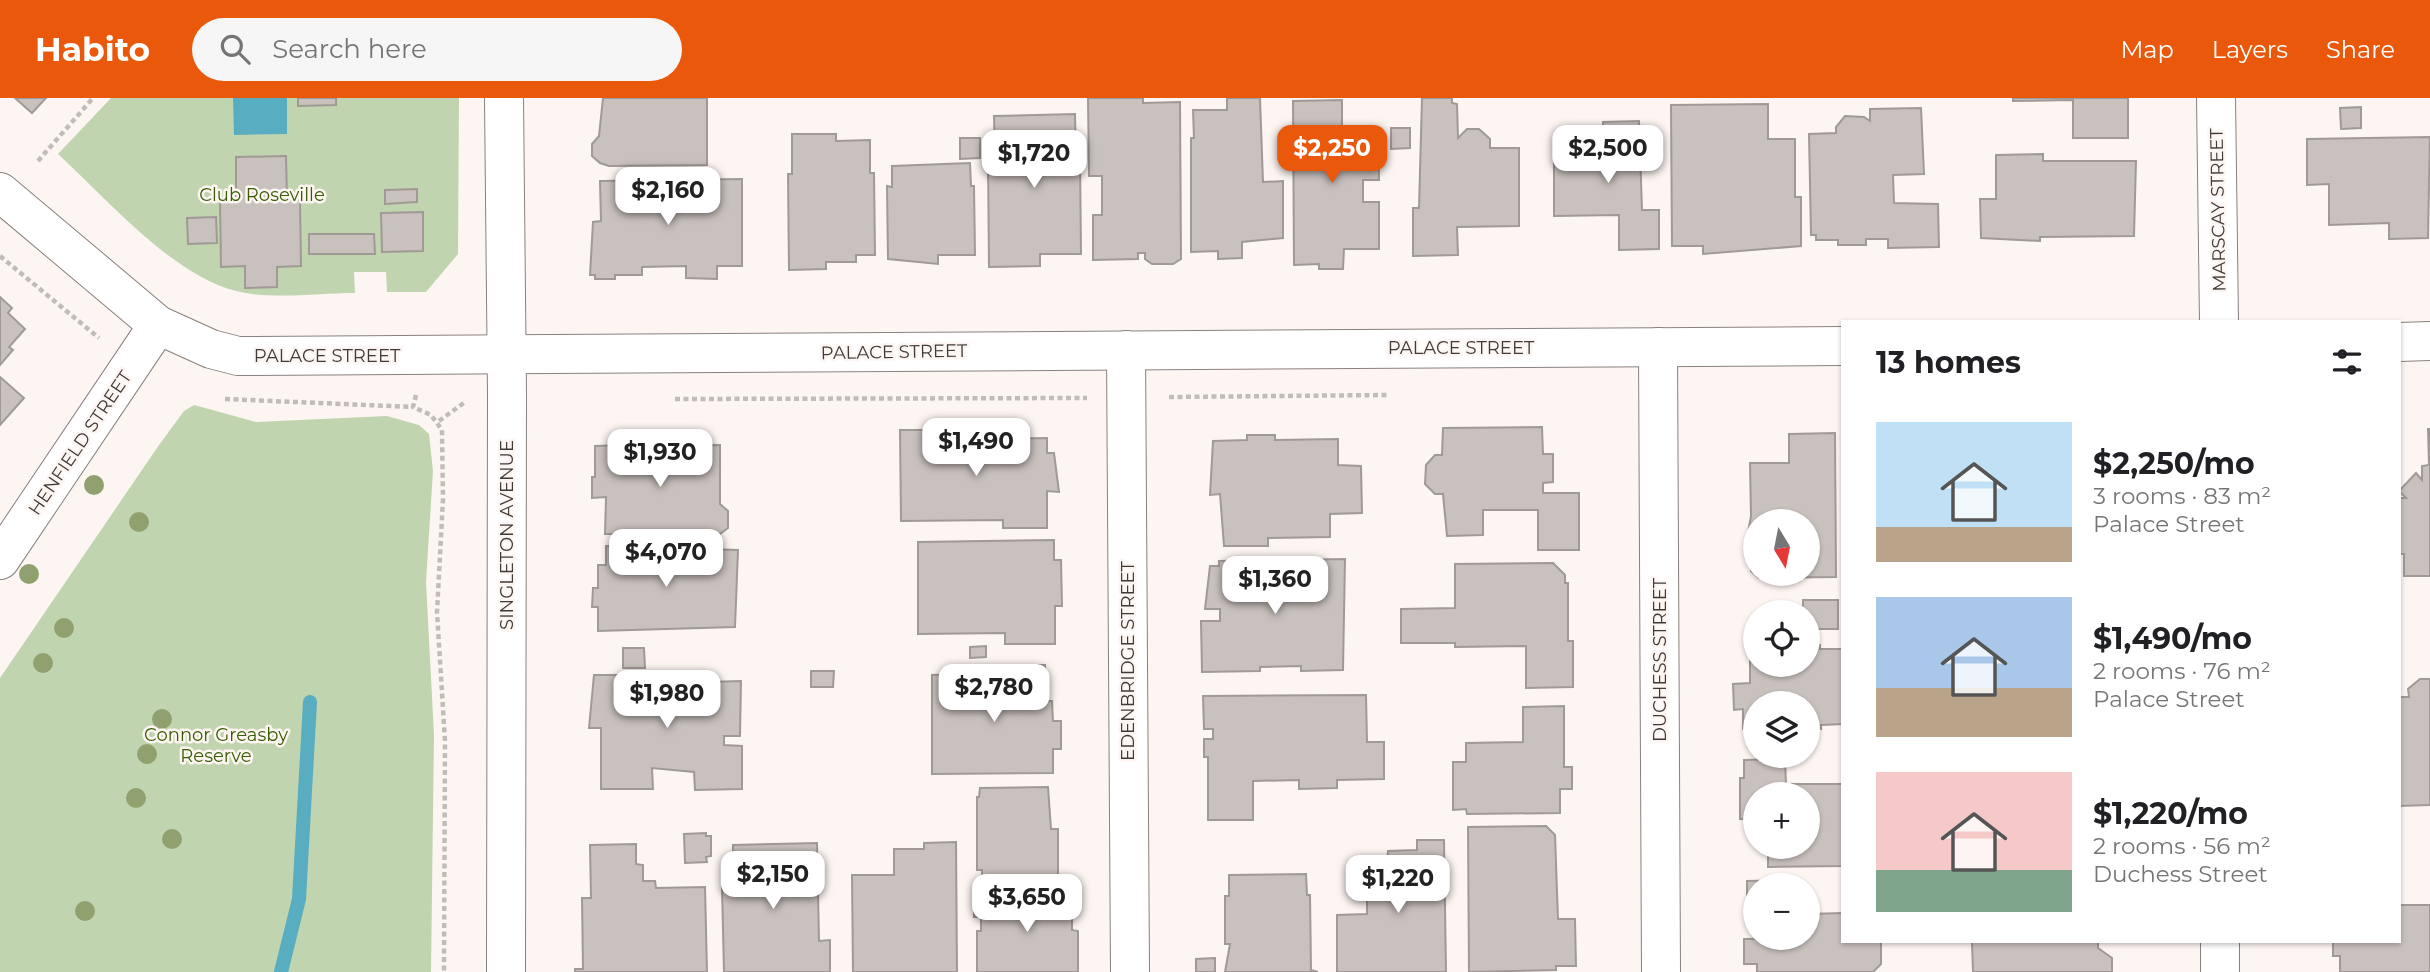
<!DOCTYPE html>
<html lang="en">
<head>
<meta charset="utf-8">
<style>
	body { margin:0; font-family:Montserrat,sans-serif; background:#f6f6f6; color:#202124; height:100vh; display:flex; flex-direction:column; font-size:26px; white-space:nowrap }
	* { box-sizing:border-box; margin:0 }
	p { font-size:23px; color:#757577 }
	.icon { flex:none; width:38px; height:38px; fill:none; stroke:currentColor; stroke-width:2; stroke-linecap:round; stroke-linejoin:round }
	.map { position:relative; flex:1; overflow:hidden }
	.side { position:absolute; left:1841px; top:222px; width:560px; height:623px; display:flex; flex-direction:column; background:#fff; border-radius:0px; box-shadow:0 2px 5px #0004 }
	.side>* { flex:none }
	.needle { width:46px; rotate:170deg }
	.controls { position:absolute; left:1743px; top:411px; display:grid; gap:14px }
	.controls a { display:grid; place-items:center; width:77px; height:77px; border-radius:50%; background:#fff; box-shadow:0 2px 5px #0004; font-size:35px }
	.price { position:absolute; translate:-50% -60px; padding:0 16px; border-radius:14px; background:#fff; color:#222; font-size:23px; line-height:46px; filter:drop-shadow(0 2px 4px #0008) }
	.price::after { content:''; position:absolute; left:50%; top:42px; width:21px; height:16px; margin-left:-10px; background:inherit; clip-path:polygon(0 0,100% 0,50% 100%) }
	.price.on { background:#ea580c; color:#fff }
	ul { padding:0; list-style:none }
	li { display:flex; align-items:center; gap:21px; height:175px; padding:0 35px }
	li span { display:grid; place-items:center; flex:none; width:196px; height:140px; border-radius:0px; color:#555 }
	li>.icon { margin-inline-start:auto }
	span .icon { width:84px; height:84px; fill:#fffc; stroke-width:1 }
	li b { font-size:30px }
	h2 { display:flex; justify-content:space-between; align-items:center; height:84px; padding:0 35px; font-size:30px }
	header { display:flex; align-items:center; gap:42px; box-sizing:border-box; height:98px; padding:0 35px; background:#ea580c; color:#fff }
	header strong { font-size:33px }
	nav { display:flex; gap:38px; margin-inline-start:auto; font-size:24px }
	.search { width:490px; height:63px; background:#f6f6f6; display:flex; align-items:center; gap:18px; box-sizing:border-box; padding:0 24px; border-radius:38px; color:#757577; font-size:26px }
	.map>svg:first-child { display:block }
	.green { fill:#c0d5af }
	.water { fill:#59adc1 }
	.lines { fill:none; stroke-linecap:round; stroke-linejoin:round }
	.stream { stroke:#59adc1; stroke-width:14 }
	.building { fill:#c9c1be; stroke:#a19996; stroke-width:2; fill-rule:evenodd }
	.minor-casing { stroke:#88817e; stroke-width:40 }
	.path { stroke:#c2bcb9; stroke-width:4.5; stroke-dasharray:5 3.5; stroke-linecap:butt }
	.minor { stroke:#fff; stroke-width:38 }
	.tree { fill:#90a16f }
	.labels { text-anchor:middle; stroke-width:5; stroke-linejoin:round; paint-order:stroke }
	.park-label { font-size:18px; fill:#375c04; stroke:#fdf5f2 }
	.street-label { font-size:18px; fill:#3d3a38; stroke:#fdf5f2 }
</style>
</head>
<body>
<header>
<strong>Habito</strong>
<div class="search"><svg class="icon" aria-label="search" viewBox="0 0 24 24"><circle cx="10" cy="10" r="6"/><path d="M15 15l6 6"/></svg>Search here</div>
<nav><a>Map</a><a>Layers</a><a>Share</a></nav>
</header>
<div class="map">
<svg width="2430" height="874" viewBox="0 0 2430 874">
	<rect width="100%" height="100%" fill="#fdf5f2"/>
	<!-- green -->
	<g class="green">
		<path d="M 111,0 L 459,0 L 458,156 L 426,194 L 387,194 L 386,174 L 354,174 L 355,195 C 317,195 273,202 236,193 C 172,177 107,101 58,56 Z"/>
		<path d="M 194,307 L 256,324 L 387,318 L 419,327 L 429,336 L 433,373 L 426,484 L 434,637 L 431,874 L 0,874 L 0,580 L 159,347 L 184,313 Z"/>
	</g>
	<!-- water -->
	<path class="water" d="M 233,0 L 287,0 L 287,36 L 234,37 Z"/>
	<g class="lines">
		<!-- stream -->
		<path class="stream" d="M 281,874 L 299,801 L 310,604"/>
	</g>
	<!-- building -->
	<g class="building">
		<path d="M 15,0 L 46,0 L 32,15 Z"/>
		<path d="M 298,0 L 336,0 L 336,7 L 298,8 Z"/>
		<path d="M 603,0 L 707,0 L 707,67 L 609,68 L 600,65 L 592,58 L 592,46 L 599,38 Z"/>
		<path d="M 1088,0 L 1143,0 L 1143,5 L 1180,4 L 1181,161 L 1173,166 L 1152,166 L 1145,161 L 1145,155 L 1138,155 L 1138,161 L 1093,162 L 1093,117 L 1102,117 L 1102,78 L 1089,78 Z"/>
		<path d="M 1227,0 L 1260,0 L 1263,84 L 1283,83 L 1283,140 L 1242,144 L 1242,160 L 1218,161 L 1218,153 L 1191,154 L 1191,40 L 1194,40 L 1193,12 L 1227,12 Z"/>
		<path d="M 1422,0 L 1452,0 L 1452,5 L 1457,6 L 1458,40 L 1467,31 L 1479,31 L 1490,41 L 1490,50 L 1519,50 L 1519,128 L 1457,129 L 1458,157 L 1413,158 L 1413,110 L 1419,110 Z"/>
		<path d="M 2013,0 L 2128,0 L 2128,40 L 2073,40 L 2073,2 L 2013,3 Z"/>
		<path d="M 1342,2 L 1342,29 L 1378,29 L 1379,82 L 1363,82 L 1363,104 L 1379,104 L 1379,151 L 1344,151 L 1343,171 L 1319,171 L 1319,166 L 1294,167 L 1293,3 Z"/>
		<path d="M 1768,6 L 1768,41 L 1795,41 L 1795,99 L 1801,99 L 1801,148 L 1703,156 L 1703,148 L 1672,148 L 1671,7 Z"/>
		<path d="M 2361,9 L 2361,30 L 2341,31 L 2340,10 Z"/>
		<path d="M 1921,10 L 1924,76 L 1893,77 L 1894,105 L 1938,106 L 1939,149 L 1888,150 L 1888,141 L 1866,141 L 1866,147 L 1838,147 L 1838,142 L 1816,142 L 1816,137 L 1811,137 L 1809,36 L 1836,35 L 1836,29 L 1845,18 L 1864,19 L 1870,23 L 1870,11 Z"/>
		<path d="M 1075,16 L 1076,60 L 1080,60 L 1081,156 L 1040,156 L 1040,168 L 989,169 L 988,61 L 995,61 L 994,18 Z"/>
		<path d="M 1639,23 L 1642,112 L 1659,112 L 1659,151 L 1619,152 L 1619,117 L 1554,118 L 1554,56 L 1582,56 L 1582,48 L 1592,38 L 1603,38 L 1603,24 Z"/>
		<path d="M 1391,30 L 1410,30 L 1410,50 L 1391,51 Z"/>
		<path d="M 792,36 L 836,36 L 836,43 L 870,42 L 870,75 L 874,75 L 875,157 L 856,157 L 856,164 L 826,164 L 826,171 L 789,172 L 788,76 L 792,76 Z"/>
		<path d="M 2430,39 L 2428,140 L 2389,141 L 2389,125 L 2329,127 L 2329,86 L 2307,87 L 2307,41 Z"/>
		<path d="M 960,40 L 980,40 L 980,60 L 960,61 Z"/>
		<path d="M 2043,56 L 2043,63 L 2136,63 L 2134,138 L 2040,139 L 2040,143 L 1981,140 L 1980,101 L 1996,101 L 1996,57 Z"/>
		<path d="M 286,58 L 287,102 L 300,102 L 301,168 L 277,169 L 277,189 L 245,190 L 245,168 L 221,169 L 220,103 L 236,102 L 236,59 Z"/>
		<path d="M 970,65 L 971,88 L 974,88 L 975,157 L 938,157 L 938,166 L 888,161 L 887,88 L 892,89 L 892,68 Z"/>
		<path d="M 742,81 L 742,168 L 717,168 L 717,181 L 686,180 L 686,168 L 642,169 L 642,177 L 615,177 L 615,181 L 595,181 L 595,177 L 590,177 L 593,124 L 601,123 L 600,83 Z"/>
		<path d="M 417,91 L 417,104 L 385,106 L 385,92 Z"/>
		<path d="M 423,114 L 423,153 L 382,154 L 381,115 Z"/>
		<path d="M 216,119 L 217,145 L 188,146 L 187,120 Z"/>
		<path d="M 309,136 L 374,136 L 375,156 L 309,156 Z"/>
		<path d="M 0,199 L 12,210 L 8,215 L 25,231 L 9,249 L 13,252 L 0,267 Z"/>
		<path d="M 0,279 L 24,300 L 0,327 Z"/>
		<path d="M 993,322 L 994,341 L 1047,340 L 1047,355 L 1054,355 L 1059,394 L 1047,393 L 1047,430 L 1003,430 L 1003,422 L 901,423 L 900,332 L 941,332 L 941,356 L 960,356 L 960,323 Z"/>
		<path d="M 1542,329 L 1543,356 L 1553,356 L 1553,384 L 1543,385 L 1543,395 L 1579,395 L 1579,452 L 1538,452 L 1538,412 L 1483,412 L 1483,437 L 1447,438 L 1443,396 L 1435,396 L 1425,386 L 1426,367 L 1435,357 L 1442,357 L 1443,330 Z"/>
		<path d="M 2428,331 L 2430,331 L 2430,478 L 2404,478 L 2404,456 L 2399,456 L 2399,400 L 2406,400 L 2399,393 L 2416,375 L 2422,382 L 2422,368 L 2429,367 Z"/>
		<path d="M 1835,335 L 1836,479 L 1759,480 L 1751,473 L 1751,444 L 1748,435 L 1751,418 L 1750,365 L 1789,365 L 1789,336 ZM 1755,424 L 1808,424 L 1808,476 L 1755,476 Z"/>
		<path d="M 1247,337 L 1275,337 L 1275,342 L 1338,341 L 1338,367 L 1361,368 L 1362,415 L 1330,416 L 1330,439 L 1268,440 L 1268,448 L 1224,448 L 1220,396 L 1210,397 L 1213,343 L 1247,342 Z"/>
		<path d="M 627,342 L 654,342 L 654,348 L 720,347 L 720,406 L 728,413 L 728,430 L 720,436 L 605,436 L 606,399 L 592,400 L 592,379 L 595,379 L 595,348 L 626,347 Z"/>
		<path d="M 1054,442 L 1054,462 L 1061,462 L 1062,508 L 1055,508 L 1055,546 L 1005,546 L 1005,535 L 918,536 L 918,444 Z"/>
		<path d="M 606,448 L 738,452 L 735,529 L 598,533 L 598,509 L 592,509 L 593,490 L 598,490 L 598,467 L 606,467 Z"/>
		<path d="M 1345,461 L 1343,572 L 1301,573 L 1301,568 L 1260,569 L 1260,573 L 1202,574 L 1201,523 L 1220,523 L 1220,511 L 1205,511 L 1210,468 L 1219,468 L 1219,463 Z"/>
		<path d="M 1553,465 L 1565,477 L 1565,485 L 1568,485 L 1568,543 L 1573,543 L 1573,589 L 1526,590 L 1526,548 L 1455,549 L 1455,545 L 1401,545 L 1401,511 L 1455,510 L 1455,466 Z"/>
		<path d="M 1803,502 L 1838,502 L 1838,531 L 1808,531 L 1808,514 L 1803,514 Z"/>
		<path d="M 1808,547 L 1820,547 L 1820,551 L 1843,551 L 1843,626 L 1821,627 L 1821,631 L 1808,631 L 1808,606 L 1755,606 L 1755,631 L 1743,631 L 1743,611 L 1734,612 L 1733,586 L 1750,585 L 1750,548 L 1755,548 L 1755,567 L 1808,567 Z"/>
		<path d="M 986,548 L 986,559 L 970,560 L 970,549 Z"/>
		<path d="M 623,550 L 644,550 L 645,570 L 623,570 Z"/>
		<path d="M 1003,567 L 1045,567 L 1045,603 L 1052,603 L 1053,623 L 1061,623 L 1061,651 L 1053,651 L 1053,675 L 932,676 L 932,577 L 964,576 L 964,583 L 1003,583 Z"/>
		<path d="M 811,573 L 834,573 L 833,589 L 811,589 Z"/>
		<path d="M 594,577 L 707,577 L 707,584 L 741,583 L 740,638 L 724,638 L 724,647 L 742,648 L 742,691 L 695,692 L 694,674 L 652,670 L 653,691 L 601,691 L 601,630 L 589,630 Z"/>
		<path d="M 2420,581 L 2430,581 L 2430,707 L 2399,708 L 2399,599 L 2409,599 L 2408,591 Z"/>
		<path d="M 1366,597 L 1367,644 L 1384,644 L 1384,681 L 1337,682 L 1337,690 L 1299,691 L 1299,682 L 1253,683 L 1253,722 L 1208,722 L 1208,659 L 1204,659 L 1204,641 L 1213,641 L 1213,631 L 1204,631 L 1203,598 Z"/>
		<path d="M 1564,608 L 1564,669 L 1572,669 L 1572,691 L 1560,691 L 1560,715 L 1467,716 L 1466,711 L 1453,712 L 1453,664 L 1466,664 L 1466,645 L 1523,644 L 1523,609 Z"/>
		<path d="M 1785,661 L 1786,686 L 1842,686 L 1843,675 L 1843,768 L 1768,769 L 1768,749 L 1808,749 L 1808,696 L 1755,696 L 1755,721 L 1740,721 L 1740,680 L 1744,680 L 1744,662 Z"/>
		<path d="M 1048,689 L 1051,731 L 1058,731 L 1058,781 L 982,782 L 982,772 L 977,772 L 977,699 L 979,699 L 980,690 Z"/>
		<path d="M 1546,728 L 1555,737 L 1558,821 L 1575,821 L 1576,868 L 1556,868 L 1556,872 L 1469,874 L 1468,729 Z"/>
		<path d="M 706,735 L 706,738 L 711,738 L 711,758 L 706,759 L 707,764 L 685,765 L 684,736 Z"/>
		<path d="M 1417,742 L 1444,742 L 1446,874 L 1337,874 L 1337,817 L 1367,816 L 1367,799 L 1358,799 L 1358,766 L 1387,766 L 1388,753 L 1417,752 Z"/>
		<path d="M 956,744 L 957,874 L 853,874 L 852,777 L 894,777 L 894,751 L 924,751 L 924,745 Z"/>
		<path d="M 817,745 L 819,843 L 830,842 L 830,874 L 724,874 L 722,789 L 729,789 L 728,756 L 733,756 L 733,747 Z"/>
		<path d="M 636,746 L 636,766 L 643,767 L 643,783 L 655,783 L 656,790 L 705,789 L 707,874 L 575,874 L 575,871 L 583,871 L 582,800 L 591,800 L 590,747 Z"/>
		<path d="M 1306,776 L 1307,797 L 1310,797 L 1311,872 L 1318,874 L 1225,874 L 1230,846 L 1225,846 L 1225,798 L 1229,798 L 1229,777 Z"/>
		<path d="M 1788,782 L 1788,788 L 1755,788 L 1755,818 L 1747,818 L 1747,783 Z"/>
		<path d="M 1072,796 L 1072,832 L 1078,833 L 1078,874 L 977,874 L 977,833 L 981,833 L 981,819 L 974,819 L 974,806 L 981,807 L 981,798 Z"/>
		<path d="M 2399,807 L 2430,807 L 2430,874 L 2340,874 L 2340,858 L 2333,858 L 2333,844 L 2399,844 Z"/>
		<path d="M 1843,815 L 1843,844 L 1881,844 L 1881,866 L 1873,874 L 1757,874 L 1757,866 L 1744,866 L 1744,841 L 1808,840 L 1808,816 Z"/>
		<path d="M 1972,844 L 2098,844 L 2098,850 L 2112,860 L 2112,874 L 1973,874 Z"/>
		<path d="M 1215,860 L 1215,874 L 1196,874 L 1196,861 Z"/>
	</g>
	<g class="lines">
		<defs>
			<g id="minor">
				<path d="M 504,0 L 507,297 L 506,874"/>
				<path d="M 2216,0 L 2219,224"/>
				<path d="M 0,94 L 158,227 L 211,251 L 238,258 L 1843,248"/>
				<path d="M 2399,244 L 2430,243"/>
				<path d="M 1658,249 L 1661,874"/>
				<path d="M 1126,252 L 1130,874"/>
				<path d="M 0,462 L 158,227"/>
				<path d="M 2220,844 L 2220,874"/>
			</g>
		</defs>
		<!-- minor casing -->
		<use href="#minor" class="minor-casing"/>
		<!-- path -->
		<g class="path">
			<path d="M 38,63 L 93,0"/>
			<path d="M 0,158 L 99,240"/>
			<path d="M 416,297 L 413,309 L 431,317 L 442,332 L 443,401 L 437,514 L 445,643 L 444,874"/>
			<path d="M 1169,299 L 1388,297"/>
			<path d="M 225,301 L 413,309"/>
			<path d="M 675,301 L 1087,300"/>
			<path d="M 439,323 L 465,304"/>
		</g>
		<!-- minor -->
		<use href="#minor" class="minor"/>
	</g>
	<!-- trees -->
	<g class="tree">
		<circle cx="94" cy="387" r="10"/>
		<circle cx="139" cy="424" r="10"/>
		<circle cx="29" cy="476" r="10"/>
		<circle cx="64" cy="530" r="10"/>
		<circle cx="43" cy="565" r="10"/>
		<circle cx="162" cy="621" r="10"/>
		<circle cx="147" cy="656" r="10"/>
		<circle cx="136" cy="700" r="10"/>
		<circle cx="172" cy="741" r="10"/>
		<circle cx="85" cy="813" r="10"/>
	</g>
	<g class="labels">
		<!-- park labels -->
		<g class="park-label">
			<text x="262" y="103">Club Roseville</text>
			<text x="216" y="643">Connor Greasby<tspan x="216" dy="21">Reserve</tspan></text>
		</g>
		<!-- street labels -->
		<g class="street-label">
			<text transform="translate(2218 112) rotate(-91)" y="6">MARSCAY STREET</text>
			<text x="1461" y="256">PALACE STREET</text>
			<text transform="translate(894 254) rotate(-1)" y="6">PALACE STREET</text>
			<text x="327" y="264">PALACE STREET</text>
			<text transform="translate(80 345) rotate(-56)" y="6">HENFIELD STREET</text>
			<text transform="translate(507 437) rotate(-90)" y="6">SINGLETON AVENUE</text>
			<text transform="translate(1660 562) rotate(-90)" y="6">DUCHESS STREET</text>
			<text transform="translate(1128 563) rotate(-90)" y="6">EDENBRIDGE STREET</text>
		</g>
	</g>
</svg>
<div class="controls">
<a><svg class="needle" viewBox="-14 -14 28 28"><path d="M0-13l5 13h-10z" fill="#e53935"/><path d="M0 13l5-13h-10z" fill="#757577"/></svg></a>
<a><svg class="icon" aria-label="locate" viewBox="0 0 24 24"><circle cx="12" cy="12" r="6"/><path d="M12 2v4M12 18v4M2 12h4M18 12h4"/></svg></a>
<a><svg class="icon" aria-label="layers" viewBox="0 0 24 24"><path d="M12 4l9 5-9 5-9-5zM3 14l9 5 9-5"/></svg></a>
<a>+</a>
<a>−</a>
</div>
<b class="price on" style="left:1332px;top:87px">$2,250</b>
<b class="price" style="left:1608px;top:87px">$2,500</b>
<b class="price" style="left:1034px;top:92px">$1,720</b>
<b class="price" style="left:668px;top:129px">$2,160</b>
<b class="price" style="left:976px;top:380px">$1,490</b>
<b class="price" style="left:660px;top:391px">$1,930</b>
<b class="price" style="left:666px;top:491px">$4,070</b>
<b class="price" style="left:1275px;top:518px">$1,360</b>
<b class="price" style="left:994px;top:626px">$2,780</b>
<b class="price" style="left:667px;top:632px">$1,980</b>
<b class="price" style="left:773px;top:813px">$2,150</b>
<b class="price" style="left:1398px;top:817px">$1,220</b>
<b class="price" style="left:1027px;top:836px">$3,650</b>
<section class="side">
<h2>13 homes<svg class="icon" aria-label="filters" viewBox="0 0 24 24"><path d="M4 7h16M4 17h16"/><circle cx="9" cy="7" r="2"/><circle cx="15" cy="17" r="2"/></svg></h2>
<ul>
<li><span style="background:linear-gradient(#bfe0f5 75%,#b9a48a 0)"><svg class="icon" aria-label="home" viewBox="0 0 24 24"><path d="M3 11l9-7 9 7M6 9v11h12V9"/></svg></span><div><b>$2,250/mo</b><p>3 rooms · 83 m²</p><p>Palace Street</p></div></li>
<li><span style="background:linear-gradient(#a9c7e8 65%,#b9a48a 0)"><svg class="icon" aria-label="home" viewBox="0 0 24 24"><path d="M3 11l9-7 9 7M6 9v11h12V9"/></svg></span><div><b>$1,490/mo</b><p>2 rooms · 76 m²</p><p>Palace Street</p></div></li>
<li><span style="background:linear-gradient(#f6c9c9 70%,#7fa58c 0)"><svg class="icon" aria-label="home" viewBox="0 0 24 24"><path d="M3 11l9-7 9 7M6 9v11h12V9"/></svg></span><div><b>$1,220/mo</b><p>2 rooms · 56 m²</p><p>Duchess Street</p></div></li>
</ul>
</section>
</div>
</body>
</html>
